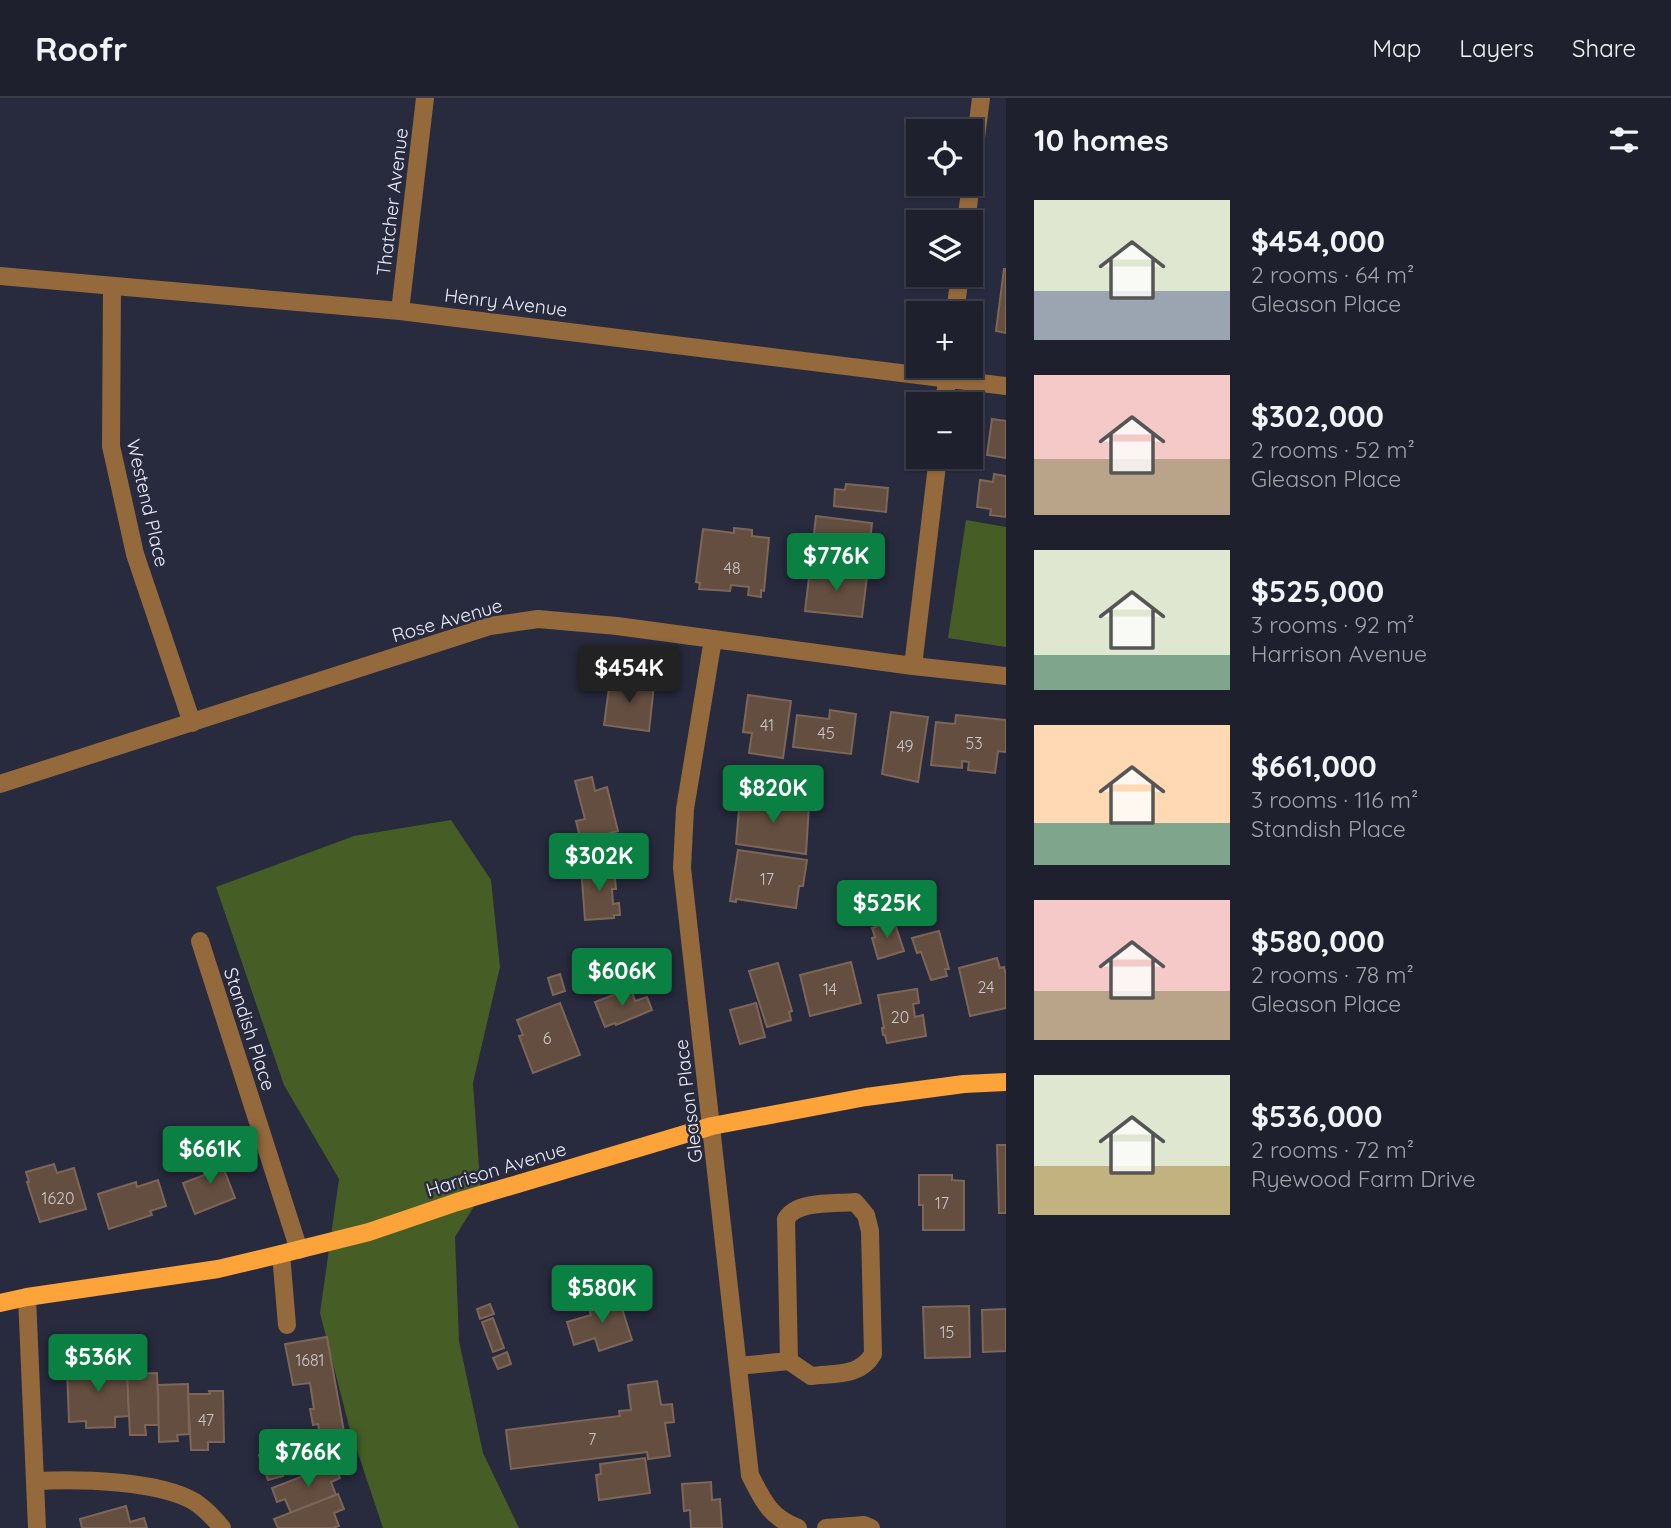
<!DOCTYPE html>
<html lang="en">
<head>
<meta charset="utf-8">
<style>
	body { margin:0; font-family:Quicksand,sans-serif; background:#2b2d3a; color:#f1f3f6; height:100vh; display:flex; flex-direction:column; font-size:26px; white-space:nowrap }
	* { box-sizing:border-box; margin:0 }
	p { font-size:23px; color:#a1a3aa }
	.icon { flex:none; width:38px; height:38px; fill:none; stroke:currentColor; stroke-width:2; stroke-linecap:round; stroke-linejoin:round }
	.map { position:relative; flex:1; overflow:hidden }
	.panel { display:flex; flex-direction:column; background:#1e202e; width:665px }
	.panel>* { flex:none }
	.buttons { position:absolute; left:906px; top:21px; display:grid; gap:14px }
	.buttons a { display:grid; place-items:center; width:77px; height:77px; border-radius:0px; background:#1e202e; box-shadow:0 2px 5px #0004,0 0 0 2px #3c3e4a; font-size:35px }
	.price { position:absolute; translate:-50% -60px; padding:0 16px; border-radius:7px; background:#0b8043; color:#fff; font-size:23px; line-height:46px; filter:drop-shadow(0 2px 4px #0008) }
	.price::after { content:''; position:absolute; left:50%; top:42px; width:21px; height:16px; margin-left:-10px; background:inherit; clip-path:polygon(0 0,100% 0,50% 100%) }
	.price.current { background:#222; color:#fff }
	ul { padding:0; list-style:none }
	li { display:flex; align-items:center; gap:21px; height:175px; padding:0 28px }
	li span { display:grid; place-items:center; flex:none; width:196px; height:140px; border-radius:0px; color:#555 }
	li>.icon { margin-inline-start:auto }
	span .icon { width:84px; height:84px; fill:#fffc; stroke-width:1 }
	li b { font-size:30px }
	h2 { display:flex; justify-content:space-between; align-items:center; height:84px; padding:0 28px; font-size:30px }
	header { display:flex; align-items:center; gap:42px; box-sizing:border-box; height:98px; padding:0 35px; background:#1e202e; border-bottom:2px solid #3c3e4a }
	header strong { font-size:33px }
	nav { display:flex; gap:38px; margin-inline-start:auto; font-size:24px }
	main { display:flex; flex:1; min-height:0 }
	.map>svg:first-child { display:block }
	.green { fill:#465e25 }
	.building { fill:#644e40; stroke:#7d6658; stroke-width:2 }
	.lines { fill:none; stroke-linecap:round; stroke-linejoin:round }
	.minor { stroke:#94693c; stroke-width:18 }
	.major { stroke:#fca339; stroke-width:18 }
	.labels { text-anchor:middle; stroke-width:5; stroke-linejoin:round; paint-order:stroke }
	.number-label { font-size:16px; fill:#cac6cd }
	.street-label { font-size:19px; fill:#eceefc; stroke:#282a3e }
</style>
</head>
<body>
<header>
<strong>Roofr</strong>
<nav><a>Map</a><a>Layers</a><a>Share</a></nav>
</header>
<main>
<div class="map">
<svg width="1006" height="1430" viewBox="0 0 1006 1430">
	<rect width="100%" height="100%" fill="#282a3e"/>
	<!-- green -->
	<g class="green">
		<path d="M 966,422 L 1006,429 L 1006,549 L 948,540 Z"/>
		<path d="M 451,722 L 491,782 L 500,869 L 473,985 L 481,1097 L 455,1139 L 459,1243 L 483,1355 L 519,1430 L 383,1430 L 349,1328 L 320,1215 L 339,1081 L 284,987 L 216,789 L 354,738 Z"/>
	</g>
	<!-- building -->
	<g class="building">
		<path d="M 1004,171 L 1006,171 L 1006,235 L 996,233 Z"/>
		<path d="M 992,321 L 1006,323 L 1006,360 L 987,357 Z"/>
		<path d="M 994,376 L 1006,378 L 1006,419 L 990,417 L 991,411 L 977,409 L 980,382 L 993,384 Z"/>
		<path d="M 846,386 L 888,390 L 886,414 L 834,408 L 835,391 L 845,392 Z"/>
		<path d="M 816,418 L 872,425 L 867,469 L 811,462 Z"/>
		<path d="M 734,430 L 752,432 L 752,438 L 769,440 L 764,493 L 761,492 L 761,499 L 748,497 L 749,489 L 731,487 L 730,493 L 699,491 L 700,485 L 696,484 L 703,431 L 734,435 Z"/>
		<path d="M 810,471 L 867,478 L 862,519 L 805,513 Z"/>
		<path d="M 610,582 L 654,587 L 649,633 L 604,627 Z"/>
		<path d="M 748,597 L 791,603 L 783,660 L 749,655 L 752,635 L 743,634 Z"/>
		<path d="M 830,612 L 856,616 L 851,656 L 793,649 L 797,617 L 829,621 Z"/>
		<path d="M 891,614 L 928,619 L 918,684 L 882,676 Z"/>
		<path d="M 956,617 L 1006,622 L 1006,654 L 998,653 L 995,675 L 968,672 L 969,664 L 962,663 L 962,670 L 931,667 L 936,624 L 955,626 Z"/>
		<path d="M 592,679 L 595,693 L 607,689 L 618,733 L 600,738 L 602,743 L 582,747 L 576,723 L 585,721 L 575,683 Z"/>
		<path d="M 740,699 L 809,707 L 806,756 L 736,746 Z"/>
		<path d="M 738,752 L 807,762 L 803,788 L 799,788 L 796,810 L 736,801 L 736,804 L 730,803 Z"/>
		<path d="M 611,767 L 612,780 L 615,780 L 616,791 L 612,791 L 613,806 L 619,805 L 620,817 L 614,817 L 614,820 L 585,822 L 581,769 Z"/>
		<path d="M 894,823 L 904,853 L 878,861 L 872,840 L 875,839 L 872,830 Z"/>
		<path d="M 939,833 L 949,871 L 945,871 L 947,878 L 931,882 L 921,854 L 917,855 L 912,840 Z"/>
		<path d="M 997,860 L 1000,870 L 1004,869 L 1006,877 L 1006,910 L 970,918 L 959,870 Z"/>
		<path d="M 851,864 L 861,905 L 810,918 L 800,877 Z"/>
		<path d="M 778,865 L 792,913 L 789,914 L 791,922 L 767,929 L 749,873 Z"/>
		<path d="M 560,876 L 565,893 L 553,897 L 548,880 Z"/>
		<path d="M 631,890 L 635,903 L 647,899 L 652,912 L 616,927 L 615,925 L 605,929 L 595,904 Z"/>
		<path d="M 917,891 L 919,905 L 913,906 L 915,919 L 923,917 L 926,938 L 887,945 L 885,937 L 883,937 L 882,930 L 884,930 L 878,897 Z"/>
		<path d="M 560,905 L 580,957 L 533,975 L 519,938 L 523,937 L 517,922 Z"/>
		<path d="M 756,905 L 765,939 L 740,946 L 730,912 Z"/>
		<path d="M 997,1047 L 1006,1047 L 1006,1115 L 999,1115 Z"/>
		<path d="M 218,1056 L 235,1100 L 195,1116 L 183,1085 L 207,1076 L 201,1062 Z"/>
		<path d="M 54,1066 L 57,1075 L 74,1070 L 86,1111 L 40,1124 L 27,1084 L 29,1084 L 26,1074 Z"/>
		<path d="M 919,1077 L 952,1077 L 952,1082 L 964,1083 L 964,1132 L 923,1132 L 923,1107 L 919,1107 Z"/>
		<path d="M 158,1082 L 166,1108 L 150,1113 L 152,1117 L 109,1131 L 98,1096 L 136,1084 L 137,1089 Z"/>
		<path d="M 618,1198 L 632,1242 L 599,1253 L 595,1240 L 574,1247 L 567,1224 L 591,1217 L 588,1207 Z"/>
		<path d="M 490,1206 L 494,1216 L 480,1221 L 477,1211 Z"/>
		<path d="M 969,1208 L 970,1259 L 925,1260 L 923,1209 Z"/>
		<path d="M 1006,1211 L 1006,1253 L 983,1254 L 982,1212 Z"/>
		<path d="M 493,1220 L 504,1250 L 493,1254 L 482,1224 Z"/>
		<path d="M 327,1239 L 346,1345 L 322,1349 L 318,1326 L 313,1327 L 310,1311 L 314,1311 L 310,1285 L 293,1287 L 285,1246 Z"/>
		<path d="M 507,1254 L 511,1266 L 498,1271 L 493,1260 Z"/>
		<path d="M 100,1262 L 100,1267 L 127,1266 L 129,1318 L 115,1319 L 115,1329 L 86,1330 L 86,1323 L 69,1324 L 67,1272 L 82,1272 L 81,1263 Z"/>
		<path d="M 157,1275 L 159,1327 L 145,1327 L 146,1337 L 130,1337 L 127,1276 Z"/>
		<path d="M 657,1283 L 661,1307 L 672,1306 L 674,1324 L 665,1325 L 670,1358 L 648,1361 L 647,1354 L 511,1371 L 506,1332 L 620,1318 L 619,1313 L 631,1312 L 628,1287 Z"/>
		<path d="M 188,1286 L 189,1336 L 177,1337 L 178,1343 L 159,1344 L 158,1287 Z"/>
		<path d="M 209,1293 L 223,1293 L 224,1344 L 208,1344 L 208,1352 L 191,1352 L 188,1296 L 210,1296 Z"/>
		<path d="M 275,1352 L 283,1378 L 268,1382 L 259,1357 Z"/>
		<path d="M 645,1360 L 650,1395 L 599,1402 L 596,1377 L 601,1376 L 600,1366 Z"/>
		<path d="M 334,1366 L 340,1380 L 331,1384 L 336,1397 L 291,1415 L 285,1401 L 277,1404 L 272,1390 Z"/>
		<path d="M 711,1384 L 712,1402 L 720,1401 L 722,1430 L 691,1430 L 690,1412 L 684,1413 L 682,1386 Z"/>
		<path d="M 338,1396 L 344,1411 L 334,1415 L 339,1428 L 333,1430 L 278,1430 L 274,1421 Z"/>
		<path d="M 126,1408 L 130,1424 L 144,1420 L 147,1430 L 82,1430 L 80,1421 Z"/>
	</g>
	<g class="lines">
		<!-- minor -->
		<g class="minor">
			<path d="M 971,80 L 981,0"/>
			<path d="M 966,124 L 971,86"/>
			<path d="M 0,178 L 400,213 L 1006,288"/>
			<path d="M 112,188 L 111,348 L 135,456 L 192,625"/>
			<path d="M 400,213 L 425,0"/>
			<path d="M 955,215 L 960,177"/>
			<path d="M 944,306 L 949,268"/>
			<path d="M 713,541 L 685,711 L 682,770 L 750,1377 C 763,1403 770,1419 798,1430"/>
			<path d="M 913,568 L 938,359"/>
			<path d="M 0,686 L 490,528 L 538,521 L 617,528 L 913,568 L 1006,578"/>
			<path d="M 200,843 L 299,1152"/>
			<path d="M 281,1156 L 287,1227"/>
			<path d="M 27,1199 L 37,1430"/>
			<path d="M 738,1268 L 789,1263 L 811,1278 C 835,1275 860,1279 873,1256 L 870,1133 L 866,1117 L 855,1104 C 835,1106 797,1102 786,1121 L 789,1263"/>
			<path d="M 36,1383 C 79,1381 158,1382 195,1404 C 204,1410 216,1422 222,1430"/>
			<path d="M 826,1430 L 864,1427 L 871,1430"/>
		</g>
		<!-- major -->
		<path class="major" d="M 0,1205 L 27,1199 L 218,1171 L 281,1156 L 369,1134 L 457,1104 L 712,1028 L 866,999 L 964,986 L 1006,984"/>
	</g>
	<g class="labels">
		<!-- number labels -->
		<g class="number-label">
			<text x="732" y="476">48</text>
			<text x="767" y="633">41</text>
			<text x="826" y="641">45</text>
			<text x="974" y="651">53</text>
			<text x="905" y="654">49</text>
			<text x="767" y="787">17</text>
			<text x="986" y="895">24</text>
			<text x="830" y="897">14</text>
			<text x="900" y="925">20</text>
			<text x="547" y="946">6</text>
			<text x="58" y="1106">1620</text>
			<text x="942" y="1111">17</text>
			<text x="947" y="1240">15</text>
			<text x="310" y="1268">1681</text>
			<text x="206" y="1328">47</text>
			<text x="592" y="1347">7</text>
		</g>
		<!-- street labels -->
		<g class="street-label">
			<text transform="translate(392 104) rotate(-83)" y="7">Thatcher Avenue</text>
			<text transform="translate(506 204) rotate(7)" y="7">Henry Avenue</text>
			<text transform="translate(148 405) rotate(77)" y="7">Westend Place</text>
			<text transform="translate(447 522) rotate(-16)" y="7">Rose Avenue</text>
			<text transform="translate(250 931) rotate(72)" y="7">Standish Place</text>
			<text transform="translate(688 1003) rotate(-97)" y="7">Gleason Place</text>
			<text transform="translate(496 1071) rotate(-17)" y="7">Harrison Avenue</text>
		</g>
	</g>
</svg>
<div class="buttons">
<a><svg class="icon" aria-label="locate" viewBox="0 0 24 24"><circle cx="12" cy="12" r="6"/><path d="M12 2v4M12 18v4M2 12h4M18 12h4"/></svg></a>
<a><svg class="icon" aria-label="layers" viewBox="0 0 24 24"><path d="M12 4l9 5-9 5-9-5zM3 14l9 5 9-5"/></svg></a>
<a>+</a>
<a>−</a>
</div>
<b class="price" style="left:836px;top:495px">$776K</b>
<b class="price current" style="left:629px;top:607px">$454K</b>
<b class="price" style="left:773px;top:727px">$820K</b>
<b class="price" style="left:599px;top:795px">$302K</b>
<b class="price" style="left:887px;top:842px">$525K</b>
<b class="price" style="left:622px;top:910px">$606K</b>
<b class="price" style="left:210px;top:1088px">$661K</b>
<b class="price" style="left:602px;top:1227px">$580K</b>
<b class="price" style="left:98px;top:1296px">$536K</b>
<b class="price" style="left:308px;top:1391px">$766K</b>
</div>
<section class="panel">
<h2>10 homes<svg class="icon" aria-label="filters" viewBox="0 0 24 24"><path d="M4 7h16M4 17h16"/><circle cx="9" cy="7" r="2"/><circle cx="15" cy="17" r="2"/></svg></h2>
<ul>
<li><span style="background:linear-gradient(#dfe7d0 65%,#9aa5b1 0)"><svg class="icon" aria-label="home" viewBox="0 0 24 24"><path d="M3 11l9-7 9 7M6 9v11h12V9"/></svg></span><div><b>$454,000</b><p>2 rooms · 64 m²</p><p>Gleason Place</p></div></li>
<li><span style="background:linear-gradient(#f6c9c9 60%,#b9a48a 0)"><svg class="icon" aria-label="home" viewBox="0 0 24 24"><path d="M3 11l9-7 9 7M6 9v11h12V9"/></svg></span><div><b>$302,000</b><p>2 rooms · 52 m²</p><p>Gleason Place</p></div></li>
<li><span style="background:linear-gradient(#dfe7d0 75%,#7fa58c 0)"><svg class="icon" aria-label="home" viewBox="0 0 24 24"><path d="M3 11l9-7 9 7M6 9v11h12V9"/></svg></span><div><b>$525,000</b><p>3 rooms · 92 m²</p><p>Harrison Avenue</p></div></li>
<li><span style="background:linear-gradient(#ffd9b3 70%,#7fa58c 0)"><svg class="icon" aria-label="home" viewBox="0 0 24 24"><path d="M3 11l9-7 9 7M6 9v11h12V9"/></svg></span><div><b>$661,000</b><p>3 rooms · 116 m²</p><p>Standish Place</p></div></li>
<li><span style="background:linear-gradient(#f6c9c9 65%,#b9a48a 0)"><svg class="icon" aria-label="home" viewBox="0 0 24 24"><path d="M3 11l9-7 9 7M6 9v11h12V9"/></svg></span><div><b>$580,000</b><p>2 rooms · 78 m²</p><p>Gleason Place</p></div></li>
<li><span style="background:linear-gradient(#dfe7d0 65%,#c2b280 0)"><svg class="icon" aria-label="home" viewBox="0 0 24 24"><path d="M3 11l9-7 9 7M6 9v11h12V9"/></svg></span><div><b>$536,000</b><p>2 rooms · 72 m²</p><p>Ryewood Farm Drive</p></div></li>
</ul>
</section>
</main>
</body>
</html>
